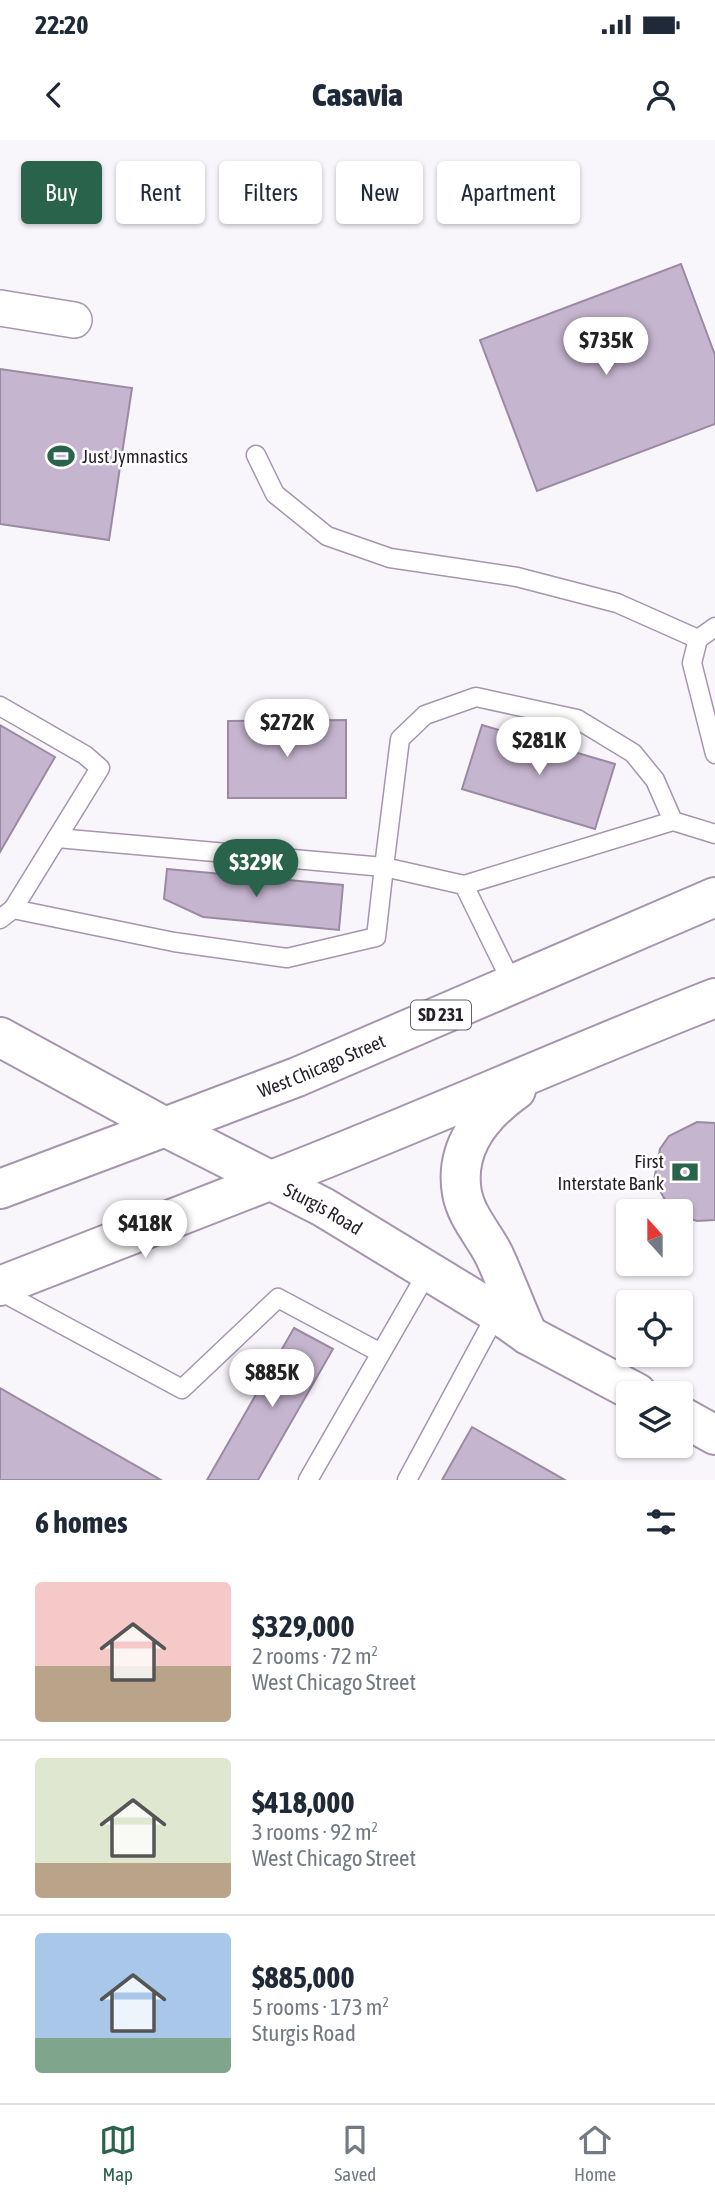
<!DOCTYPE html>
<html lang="en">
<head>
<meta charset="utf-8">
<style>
	body { margin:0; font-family:"Asap Condensed",sans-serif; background:#f2f2f3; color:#1f2937; height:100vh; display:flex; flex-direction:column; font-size:26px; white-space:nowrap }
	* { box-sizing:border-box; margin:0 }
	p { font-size:23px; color:#747a83 }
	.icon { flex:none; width:38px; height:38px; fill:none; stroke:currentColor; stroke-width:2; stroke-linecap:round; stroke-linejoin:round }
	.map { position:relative; height:1340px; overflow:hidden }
	.side { display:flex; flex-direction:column; background:#fff; flex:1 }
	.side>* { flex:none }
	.hud { position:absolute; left:21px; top:21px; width:674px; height:63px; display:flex; gap:14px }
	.needle { width:46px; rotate:339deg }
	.fabs { position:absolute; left:616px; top:1059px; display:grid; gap:14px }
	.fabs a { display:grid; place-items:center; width:77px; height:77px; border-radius:7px; background:#fff; box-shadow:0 2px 5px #0004; font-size:35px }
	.price { position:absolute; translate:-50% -60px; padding:0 16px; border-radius:24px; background:#fff; color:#222; font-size:23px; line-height:46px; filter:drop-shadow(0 2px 4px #0008) }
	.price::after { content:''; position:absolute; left:50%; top:42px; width:21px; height:16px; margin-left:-10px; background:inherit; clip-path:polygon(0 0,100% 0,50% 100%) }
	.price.current { background:#2a634b; color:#fff }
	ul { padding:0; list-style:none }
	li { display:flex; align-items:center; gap:21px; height:175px; padding:0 35px }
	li+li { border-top:2px solid #e0e1e3 }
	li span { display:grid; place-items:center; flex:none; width:196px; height:140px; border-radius:7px; color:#555 }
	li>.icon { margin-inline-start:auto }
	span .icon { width:84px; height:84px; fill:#fffc; stroke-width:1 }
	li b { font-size:30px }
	h2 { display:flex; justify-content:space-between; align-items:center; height:84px; padding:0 35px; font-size:30px }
	.chip { padding:0 24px; border-radius:7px; background:#fff; box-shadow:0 2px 5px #0004; font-size:24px; line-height:63px }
	.chip.current { background:#2a634b; color:#fff }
	.status { display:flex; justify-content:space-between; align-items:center; height:49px; padding:0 35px; background:#fff; direction:ltr }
	.status svg { height:19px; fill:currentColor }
	header { display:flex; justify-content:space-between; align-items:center; height:91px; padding:0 35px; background:#fff; font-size:32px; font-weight:800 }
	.tabs { display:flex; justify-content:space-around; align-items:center; height:98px; border-top:2px solid #e0e1e3; background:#fff; font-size:19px; color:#747a83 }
	.tabs a { display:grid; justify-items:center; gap:4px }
	.tabs .current { color:#2a634b }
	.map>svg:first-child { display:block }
	.building { fill:#c6b5cf; stroke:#9a8aa3; stroke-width:2 }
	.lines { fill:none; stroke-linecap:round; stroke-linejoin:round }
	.service-casing { stroke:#a595ae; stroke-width:21 }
	.minor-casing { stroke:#a595ae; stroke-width:38 }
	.secondary-casing { stroke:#a595ae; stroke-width:42 }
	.primary-casing { stroke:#a595ae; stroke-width:42 }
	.service { stroke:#fff; stroke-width:18 }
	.minor { stroke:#fff; stroke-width:35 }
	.secondary { stroke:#fff; stroke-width:38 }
	.primary { stroke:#fff; stroke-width:38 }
	.labels { text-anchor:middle; stroke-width:5; stroke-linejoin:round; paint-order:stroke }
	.shield { fill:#fff; stroke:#666268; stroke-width:2 }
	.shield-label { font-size:18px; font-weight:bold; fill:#251f28 }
	.poi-label { font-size:19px; fill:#251f28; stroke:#fff; text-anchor:start }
	.street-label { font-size:19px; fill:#251f28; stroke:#fff }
</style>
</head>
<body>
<div class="status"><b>22:20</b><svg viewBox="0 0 49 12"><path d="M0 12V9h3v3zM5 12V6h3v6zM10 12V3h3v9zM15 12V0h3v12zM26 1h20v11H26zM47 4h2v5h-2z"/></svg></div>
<header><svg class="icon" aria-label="back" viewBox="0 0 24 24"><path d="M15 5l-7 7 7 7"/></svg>Casavia<svg class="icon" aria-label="person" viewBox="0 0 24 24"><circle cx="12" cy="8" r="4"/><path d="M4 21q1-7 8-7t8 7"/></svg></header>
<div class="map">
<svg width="715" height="1340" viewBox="0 0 715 1340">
	<rect width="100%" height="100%" fill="#f9f6fb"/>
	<!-- building -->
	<g class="building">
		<path d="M 681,124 L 715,215 L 715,284 L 537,351 L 480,200 Z"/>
		<path d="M 0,229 L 132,248 L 109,400 L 0,384 Z"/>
		<path d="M 346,580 L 346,658 L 228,658 L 228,581 Z"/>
		<path d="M 0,585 L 55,617 L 0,712 Z"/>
		<path d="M 482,585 L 615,624 L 595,689 L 462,649 Z"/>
		<path d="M 167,729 L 343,745 L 339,790 L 203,777 L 164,759 Z"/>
		<path d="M 697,982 L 715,983 L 715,1080 L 697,1081 L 682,1076 L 681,1071 L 669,1067 L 654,1040 L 660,1009 L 669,996 Z"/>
		<path d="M 294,1188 L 333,1209 L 258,1340 L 207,1340 Z"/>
		<path d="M 0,1248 L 161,1340 L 0,1340 Z"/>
		<path d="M 472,1287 L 565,1340 L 442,1340 Z"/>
	</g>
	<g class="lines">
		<defs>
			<g id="service">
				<path d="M 256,315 L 275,354 L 327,396 L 390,418 L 517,437 L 617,463 L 698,499"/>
				<path d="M 715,487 L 698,499 L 692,523 L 715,614"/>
				<path d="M 0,566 L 85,615 L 100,628 L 13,769 L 0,779"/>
				<path d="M 673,681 L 655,640 L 633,613 L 577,579 L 476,557 L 425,575 L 400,599 L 384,727 L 464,745 L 673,681 L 715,694"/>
				<path d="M 464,745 L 513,845"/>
				<path d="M 13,769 L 174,802 L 287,818 L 376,797 L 384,727 L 57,698"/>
				<path d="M 0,1151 L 182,1249 L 278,1158 L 379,1212"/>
				<path d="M 308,1340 L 427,1133"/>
				<path d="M 407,1340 L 497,1173"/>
			</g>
			<path id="minor" d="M 0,168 L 74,180"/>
			<g id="secondary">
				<path d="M 0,1049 L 165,987"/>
				<path d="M 0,1146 L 269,1041"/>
			</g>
			<g id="primary">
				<path id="s1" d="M 0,897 L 165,987 L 323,1067 L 497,1173 L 528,1195 L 637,1253"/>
				<path d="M 516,950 C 482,974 454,1008 462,1053 C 466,1076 484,1095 494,1115 C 506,1141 516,1169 528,1195"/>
				<path id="s2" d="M 165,987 L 297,937 L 715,757"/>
				<path d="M 269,1041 C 419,983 565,917 715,858"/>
				<path d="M 681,1276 L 715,1295"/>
			</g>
		</defs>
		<!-- service casing -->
		<use href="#service" class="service-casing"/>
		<!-- minor casing -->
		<use href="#minor" class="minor-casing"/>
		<!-- secondary casing -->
		<use href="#secondary" class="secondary-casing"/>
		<!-- primary casing -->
		<use href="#primary" class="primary-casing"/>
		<!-- service -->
		<use href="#service" class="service"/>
		<!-- minor -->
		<use href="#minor" class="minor"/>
		<!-- secondary -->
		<use href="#secondary" class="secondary"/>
		<!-- primary -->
		<use href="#primary" class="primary"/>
	</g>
	<!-- icons -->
	<defs>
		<symbol id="stadium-bare" viewBox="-9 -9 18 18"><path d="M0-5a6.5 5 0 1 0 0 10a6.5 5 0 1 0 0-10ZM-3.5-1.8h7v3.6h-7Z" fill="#2a634b" stroke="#fff" stroke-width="2.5" paint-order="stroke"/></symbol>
		<symbol id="bank-bare" viewBox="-9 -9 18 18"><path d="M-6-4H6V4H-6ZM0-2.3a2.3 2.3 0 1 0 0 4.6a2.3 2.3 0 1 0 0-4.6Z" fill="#2a634b" stroke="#fff" stroke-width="2.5" paint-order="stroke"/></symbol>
	</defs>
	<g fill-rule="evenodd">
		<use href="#stadium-bare" x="42" y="297" width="38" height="38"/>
		<use href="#bank-bare" x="666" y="1013" width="38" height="38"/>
	</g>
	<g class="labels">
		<!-- shield labels -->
		<rect class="shield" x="411" y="860.5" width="60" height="29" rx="5"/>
		<g class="shield-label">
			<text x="441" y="881">SD 231</text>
		</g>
		<!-- poi labels -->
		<g class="poi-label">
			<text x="82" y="323">Just Jymnastics</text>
			<text x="664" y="1028" text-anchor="end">First<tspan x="664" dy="22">Interstate Bank</tspan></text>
		</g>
		<!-- street labels -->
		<g class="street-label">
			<text dy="7" stroke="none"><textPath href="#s2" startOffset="168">West Chicago Street</textPath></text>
			<text dy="7" stroke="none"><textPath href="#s1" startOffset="366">Sturgis Road</textPath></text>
		</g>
	</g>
</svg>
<div class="fabs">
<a><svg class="needle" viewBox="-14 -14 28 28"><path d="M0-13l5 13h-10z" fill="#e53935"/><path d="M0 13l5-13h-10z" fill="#747a83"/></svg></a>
<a><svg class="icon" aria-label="locate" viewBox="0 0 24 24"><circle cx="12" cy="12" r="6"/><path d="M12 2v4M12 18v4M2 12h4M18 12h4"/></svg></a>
<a><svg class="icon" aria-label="layers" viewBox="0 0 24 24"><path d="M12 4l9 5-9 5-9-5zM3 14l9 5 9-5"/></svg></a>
</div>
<b class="price" style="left:606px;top:237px">$735K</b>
<b class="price" style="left:287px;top:619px">$272K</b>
<b class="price" style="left:539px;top:637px">$281K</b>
<b class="price current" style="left:256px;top:759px">$329K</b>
<b class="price" style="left:145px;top:1120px">$418K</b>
<b class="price" style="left:272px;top:1269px">$885K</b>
<div class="hud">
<a class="chip current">Buy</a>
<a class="chip">Rent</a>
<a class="chip">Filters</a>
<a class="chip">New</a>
<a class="chip">Apartment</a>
</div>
</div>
<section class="side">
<h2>6 homes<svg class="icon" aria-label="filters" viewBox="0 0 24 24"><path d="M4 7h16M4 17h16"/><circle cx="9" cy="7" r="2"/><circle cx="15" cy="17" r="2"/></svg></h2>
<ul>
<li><span style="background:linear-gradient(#f6c9c9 60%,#b9a48a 0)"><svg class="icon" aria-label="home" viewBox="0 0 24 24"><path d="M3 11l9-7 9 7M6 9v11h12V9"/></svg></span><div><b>$329,000</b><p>2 rooms · 72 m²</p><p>West Chicago Street</p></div></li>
<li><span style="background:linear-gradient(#dfe7d0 75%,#b9a48a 0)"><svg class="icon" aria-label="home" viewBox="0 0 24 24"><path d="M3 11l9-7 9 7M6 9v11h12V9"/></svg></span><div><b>$418,000</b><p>3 rooms · 92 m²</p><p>West Chicago Street</p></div></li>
<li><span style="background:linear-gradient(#a9c7e8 75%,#7fa58c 0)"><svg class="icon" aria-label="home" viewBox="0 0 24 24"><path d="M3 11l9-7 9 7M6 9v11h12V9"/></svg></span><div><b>$885,000</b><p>5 rooms · 173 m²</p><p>Sturgis Road</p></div></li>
</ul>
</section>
<nav class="tabs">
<a class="current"><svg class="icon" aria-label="map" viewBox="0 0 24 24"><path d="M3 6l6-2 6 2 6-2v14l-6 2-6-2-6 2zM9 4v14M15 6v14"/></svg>Map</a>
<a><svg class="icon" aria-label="saved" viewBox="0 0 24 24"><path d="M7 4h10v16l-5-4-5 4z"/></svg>Saved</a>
<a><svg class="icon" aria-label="home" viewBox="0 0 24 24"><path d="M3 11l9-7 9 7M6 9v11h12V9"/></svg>Home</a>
</nav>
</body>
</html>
